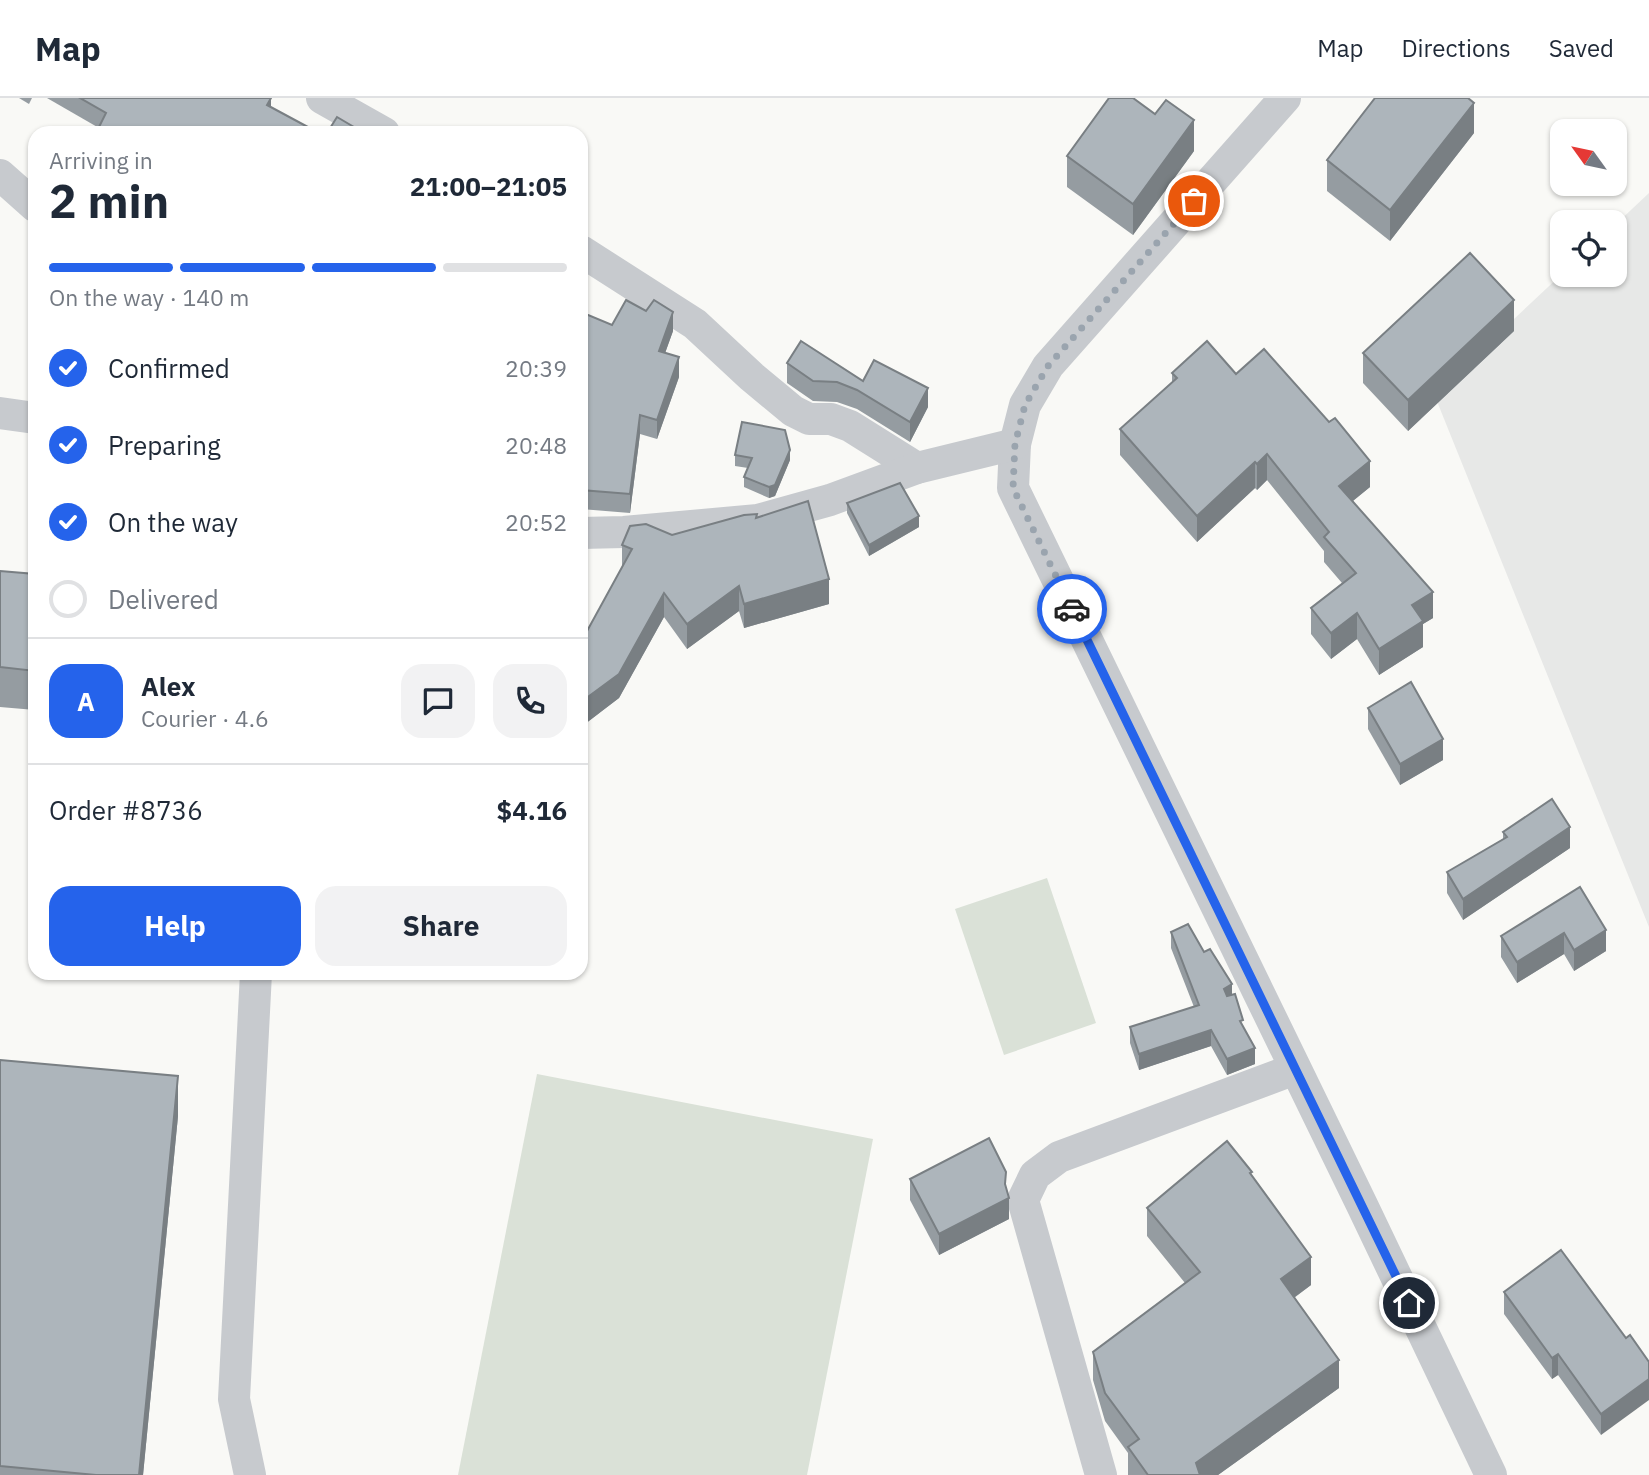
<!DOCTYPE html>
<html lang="en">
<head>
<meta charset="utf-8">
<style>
  :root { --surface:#fff; --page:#f2f2f3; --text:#1f2937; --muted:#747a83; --line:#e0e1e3; --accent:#2563eb }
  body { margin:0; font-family:"IBM Plex Sans",sans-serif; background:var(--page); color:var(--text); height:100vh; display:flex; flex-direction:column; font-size:26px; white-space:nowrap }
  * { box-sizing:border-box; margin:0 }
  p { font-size:23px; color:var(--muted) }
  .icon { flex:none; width:38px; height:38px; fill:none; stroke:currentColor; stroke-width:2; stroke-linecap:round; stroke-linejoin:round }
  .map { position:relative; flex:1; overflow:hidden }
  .drawer { position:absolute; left:28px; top:28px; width:560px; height:854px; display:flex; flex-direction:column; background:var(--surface); border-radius:21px; box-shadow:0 2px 5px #0004 }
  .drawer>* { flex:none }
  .needle { width:46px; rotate:303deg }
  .controls { position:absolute; left:1550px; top:21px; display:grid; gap:14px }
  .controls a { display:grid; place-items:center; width:77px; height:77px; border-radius:14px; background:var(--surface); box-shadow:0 2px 5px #0004; font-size:35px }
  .pin { position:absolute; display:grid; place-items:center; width:60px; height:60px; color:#fff; margin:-30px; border:4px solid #fff; border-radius:50%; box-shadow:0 2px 7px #0007 }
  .courier { position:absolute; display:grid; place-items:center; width:70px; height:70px; margin:-35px; border:5px solid #2563eb; border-radius:50%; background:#fff; color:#222; box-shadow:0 2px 9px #0007 }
  .summary em { font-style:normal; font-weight:700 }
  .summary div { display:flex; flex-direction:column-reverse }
  .summary { display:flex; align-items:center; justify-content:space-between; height:119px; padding:0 21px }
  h1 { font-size:46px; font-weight:700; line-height:52px }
  .bar { display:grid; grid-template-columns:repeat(4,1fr); gap:10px 7px; align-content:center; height:84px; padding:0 21px }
  .bar i { height:9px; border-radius:5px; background:var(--line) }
  .bar .selected { background:var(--accent) }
  .bar p { grid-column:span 4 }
  .line { display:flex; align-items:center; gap:18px; padding:0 21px; border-top:2px solid var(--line) }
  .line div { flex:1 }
  .round { display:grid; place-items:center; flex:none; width:74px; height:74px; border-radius:21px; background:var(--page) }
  ol { padding:0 21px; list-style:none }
  li { display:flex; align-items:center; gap:21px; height:77px }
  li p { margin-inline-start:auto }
  li .icon { padding:7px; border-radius:50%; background:var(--accent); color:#fff; stroke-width:4 }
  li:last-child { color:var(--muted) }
  li i { width:38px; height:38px; border:4px solid var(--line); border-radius:50% }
  .primary-button { display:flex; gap:14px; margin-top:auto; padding:14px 21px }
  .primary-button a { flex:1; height:80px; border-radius:21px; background:var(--accent); color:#fff; font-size:28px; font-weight:700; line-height:80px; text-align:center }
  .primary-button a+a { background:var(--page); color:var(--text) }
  header { display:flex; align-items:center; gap:42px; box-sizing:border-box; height:98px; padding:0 35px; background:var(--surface); border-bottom:2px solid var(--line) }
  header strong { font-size:33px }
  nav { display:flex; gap:38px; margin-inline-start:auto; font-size:24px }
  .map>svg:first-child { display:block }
  .built { fill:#e7e8e7 }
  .green { fill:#dae1d7 }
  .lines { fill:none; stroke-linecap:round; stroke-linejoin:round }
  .minor { stroke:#c7cace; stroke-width:32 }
  .wall { fill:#959ca1 }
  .shaded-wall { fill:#797f83 }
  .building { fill:#adb5bb; stroke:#797f83; stroke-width:2 }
  .done { stroke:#9aa4ae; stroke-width:7; stroke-dasharray:0 12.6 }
  .route { stroke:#2563eb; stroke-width:9 }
</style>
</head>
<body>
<header>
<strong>Map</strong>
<nav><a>Map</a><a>Directions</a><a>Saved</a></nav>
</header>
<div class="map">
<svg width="1649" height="1377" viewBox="0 0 1649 1377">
  <rect width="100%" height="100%" fill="#f9f9f6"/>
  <!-- built -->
  <path class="built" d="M1649 95V829L1434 296 1563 175 1615 177V127Z"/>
  <!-- green -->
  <g class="green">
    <path d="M1047 780 1096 925 1004 957 955 811Z"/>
    <path d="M537 976 873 1041 807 1377H458Z"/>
  </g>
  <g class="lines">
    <!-- minor -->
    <g class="minor">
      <path d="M322 0 384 35"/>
      <path d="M1285 0 1048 268 1025 307 1015 346 1013 390 1362 1107 1491 1377"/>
      <path d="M0 77 35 108"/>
      <path d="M581 153 695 226 752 279 793 313 809 321H831L850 328 917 370"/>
      <path d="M0 315 35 320"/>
      <path d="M581 435 624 434 758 422 830 402 917 370 1015 346"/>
      <path d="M250 1377 234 1301 256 875"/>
      <path d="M1101 1377 1023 1102 1035 1077 1059 1059 1295 971"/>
    </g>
  </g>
  <!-- wall -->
  <g class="wall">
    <path d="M19 0H32L29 6Z"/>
    <path d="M47 0H271L99 30Z"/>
    <path d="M1474 35 1390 143 1327 93V62Z"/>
    <path d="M1194 53 1133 137 1067 89V58Z"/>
    <path d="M581 214 612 227 673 233 665 255 679 279 657 341 640 336 630 415 581 411Z"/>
    <path d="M1514 233 1408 333 1363 285V255Z"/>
    <path d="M787 265 863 283 928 309 910 344 857 311 837 304 813 303 787 285Z"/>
    <path d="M1172 275 1236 276 1370 389 1353 403 1433 520 1423 526V549L1379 577 1357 541 1331 561 1311 536V510L1342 485 1324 464V453L1267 382 1257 392 1255 390 1197 444 1120 357V331L1172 284Z"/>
    <path d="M735 357 790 362 775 398 769 400 744 389V379L748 370 735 368Z"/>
    <path d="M847 405 919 429 869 458 847 415Z"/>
    <path d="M757 420 829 506 744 530 739 513 687 551 664 519 619 600 581 629V544L622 470V447Z"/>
    <path d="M0 473 35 476V612L0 609Z"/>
    <path d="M1368 610 1443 662 1400 687 1368 631Z"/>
    <path d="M1503 734 1570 750 1463 822 1447 795V774L1503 741Z"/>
    <path d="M1580 789 1606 853 1574 873 1564 856 1517 885 1501 859V838Z"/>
    <path d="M1171 834 1204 854 1232 897 1255 966 1227 977 1211 948 1139 972 1130 945V929L1194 909 1171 850Z"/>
    <path d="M0 962 178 1018 143 1377H0Z"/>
    <path d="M1252 1078 1311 1187 1294 1200 1339 1290 1218 1377H1128V1355L1105 1323 1093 1282V1254L1185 1185 1147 1138V1110Z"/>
    <path d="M910 1081 1006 1089 1009 1121 939 1157 910 1102Z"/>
    <path d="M1504 1194 1626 1240 1601 1337 1558 1277 1552 1281 1504 1216Z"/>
  </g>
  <!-- shaded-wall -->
  <g class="shaded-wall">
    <path d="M271 0V18L267 7Z"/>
    <path d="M1474 5V35L1390 143V112Z"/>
    <path d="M1194 22V53L1133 137V106Z"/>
    <path d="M1514 202V233L1408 333V302Z"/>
    <path d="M673 214V233L659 272V253Z"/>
    <path d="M679 259V279L657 341V322Z"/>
    <path d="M928 290V309L910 344V324Z"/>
    <path d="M640 317V336L630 415V396Z"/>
    <path d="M790 352V362L775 398 769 400V389Z"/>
    <path d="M1267 356V382L1257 392V366Z"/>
    <path d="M1370 363V389L1339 414V388Z"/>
    <path d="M1255 364V390L1197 444V418Z"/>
    <path d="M919 418V429L869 458V447Z"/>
    <path d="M829 481V506L744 530V506Z"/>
    <path d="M739 488V513L687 551V526Z"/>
    <path d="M1433 494V520L1423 526V549L1379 577V551L1412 507Z"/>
    <path d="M664 495V519L619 600 581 629V604Z"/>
    <path d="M1357 515V541L1331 561V535Z"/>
    <path d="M1443 641V662L1400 687V666Z"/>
    <path d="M1570 729V750L1463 822V801Z"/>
    <path d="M1606 832V853L1574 873V852Z"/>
    <path d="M1564 835V856L1517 885V864Z"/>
    <path d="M1232 886V902L1224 907V891Z"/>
    <path d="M1211 932V948L1139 972V956Z"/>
    <path d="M1255 950V966L1227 977V961Z"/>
    <path d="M178 978V1018L143 1377H139Z"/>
    <path d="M1006 1074V1101L1009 1100V1121L939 1157V1136Z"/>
    <path d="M1311 1159V1187L1281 1209V1181Z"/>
    <path d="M1558 1256V1277L1552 1281V1260Z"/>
    <path d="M1339 1262V1290L1218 1377H1196V1365Z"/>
    <path d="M1649 1281V1302L1601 1337V1316Z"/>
  </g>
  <!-- building -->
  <g class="building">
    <path d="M80 0H271L267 7 319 35H96L106 15Z"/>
    <path d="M1109 0H1133L1155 16 1166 2 1194 22 1133 106 1067 58Z"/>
    <path d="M1375 0H1468L1474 5 1390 112 1327 62Z"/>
    <path d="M337 19 364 35H327Z"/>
    <path d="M1470 155 1514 202 1408 302 1363 255Z"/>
    <path d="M626 202 646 213 654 202 673 214 659 253 679 259 657 322 640 317 630 396 581 392V214L612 227Z"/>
    <path d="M801 243 863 283 874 262 928 290 910 324 857 292 837 284 813 283 787 265Z"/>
    <path d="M1207 243 1236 276 1264 251 1329 324 1335 320 1370 363 1339 388 1433 494 1412 507 1423 523 1379 551 1357 515 1331 535 1311 510 1356 475 1324 439 1329 434 1267 356 1257 366 1255 364 1197 418 1120 331 1177 280 1172 275Z"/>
    <path d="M742 324 785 332 790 352 775 387 769 389 744 379 752 360 735 357Z"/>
    <path d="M900 385 919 418 869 447 847 405Z"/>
    <path d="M808 403 829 481 744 506 739 488 687 526 664 495 619 576 581 604V544L632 451 622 447 630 428 646 426 672 437 744 417 757 416 756 420Z"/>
    <path d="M0 473 35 476V573L0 569Z"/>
    <path d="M1411 584 1443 641 1400 666 1368 610Z"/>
    <path d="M1552 701 1570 729 1463 801 1447 774 1507 739 1503 734Z"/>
    <path d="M1580 789 1606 832 1574 852 1564 835 1517 864 1501 838Z"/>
    <path d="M1188 826 1204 854 1210 851 1232 886 1224 891 1227 898 1235 896 1243 922 1240 923 1255 950 1227 961 1211 932 1139 956 1130 929 1199 907 1171 834Z"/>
    <path d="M0 962 178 978 139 1377H96L0 1368Z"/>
    <path d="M989 1040 1006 1074 1005 1086 1009 1100 939 1136 910 1081Z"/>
    <path d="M1227 1043 1252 1074 1250 1075 1311 1159 1281 1181 1339 1262 1196 1365 1200 1377H1148L1128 1349 1139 1341 1105 1295 1093 1254 1200 1174 1147 1110Z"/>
    <path d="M1561 1152 1626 1240 1630 1237 1649 1264V1281L1601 1316 1558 1256 1552 1260 1504 1194Z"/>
  </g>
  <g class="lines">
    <!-- done -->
    <path class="done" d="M1072 511 1013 390 1015 346 1025 307 1048 268 1194 103"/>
    <!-- route -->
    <path class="route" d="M1072 511 1409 1205"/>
  </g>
</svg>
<div class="controls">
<a><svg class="needle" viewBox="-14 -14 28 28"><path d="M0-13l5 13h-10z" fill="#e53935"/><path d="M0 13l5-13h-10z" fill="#747a83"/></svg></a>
<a><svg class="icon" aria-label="locate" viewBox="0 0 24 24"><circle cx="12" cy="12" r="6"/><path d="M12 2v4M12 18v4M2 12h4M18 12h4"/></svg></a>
</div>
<div class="pin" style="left:1194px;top:103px;background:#ea580c"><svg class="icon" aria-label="bag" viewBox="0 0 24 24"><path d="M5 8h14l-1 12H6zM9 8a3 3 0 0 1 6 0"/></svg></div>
<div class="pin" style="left:1409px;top:1205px;background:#1f2937"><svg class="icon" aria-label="home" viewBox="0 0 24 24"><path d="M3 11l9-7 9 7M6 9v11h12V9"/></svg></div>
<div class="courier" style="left:1072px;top:511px"><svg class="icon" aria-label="car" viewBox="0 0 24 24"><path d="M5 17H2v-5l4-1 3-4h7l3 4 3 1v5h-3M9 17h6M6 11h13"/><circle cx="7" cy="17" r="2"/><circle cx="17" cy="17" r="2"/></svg></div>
<section class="drawer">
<div class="summary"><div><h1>2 min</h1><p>Arriving in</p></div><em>21:00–21:05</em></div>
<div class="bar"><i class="selected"></i><i class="selected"></i><i class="selected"></i><i></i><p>On the way · 140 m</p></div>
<ol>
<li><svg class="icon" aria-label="check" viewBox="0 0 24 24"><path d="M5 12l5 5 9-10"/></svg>Confirmed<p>20:39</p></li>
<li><svg class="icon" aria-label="check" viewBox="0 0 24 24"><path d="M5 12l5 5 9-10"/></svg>Preparing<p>20:48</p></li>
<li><svg class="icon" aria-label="check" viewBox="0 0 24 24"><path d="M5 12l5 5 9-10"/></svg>On the way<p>20:52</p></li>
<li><i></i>Delivered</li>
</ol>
<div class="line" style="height:126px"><b class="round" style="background:var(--accent);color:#fff">A</b><div><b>Alex</b><p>Courier · 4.6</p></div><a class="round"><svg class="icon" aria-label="chat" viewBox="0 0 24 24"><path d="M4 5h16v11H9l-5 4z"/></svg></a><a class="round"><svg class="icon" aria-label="phone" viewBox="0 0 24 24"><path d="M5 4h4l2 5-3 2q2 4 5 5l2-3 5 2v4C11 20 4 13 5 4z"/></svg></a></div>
<div class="line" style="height:91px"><div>Order #8736</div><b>$4.16</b></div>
<div class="primary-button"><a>Help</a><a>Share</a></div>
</section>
</div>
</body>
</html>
